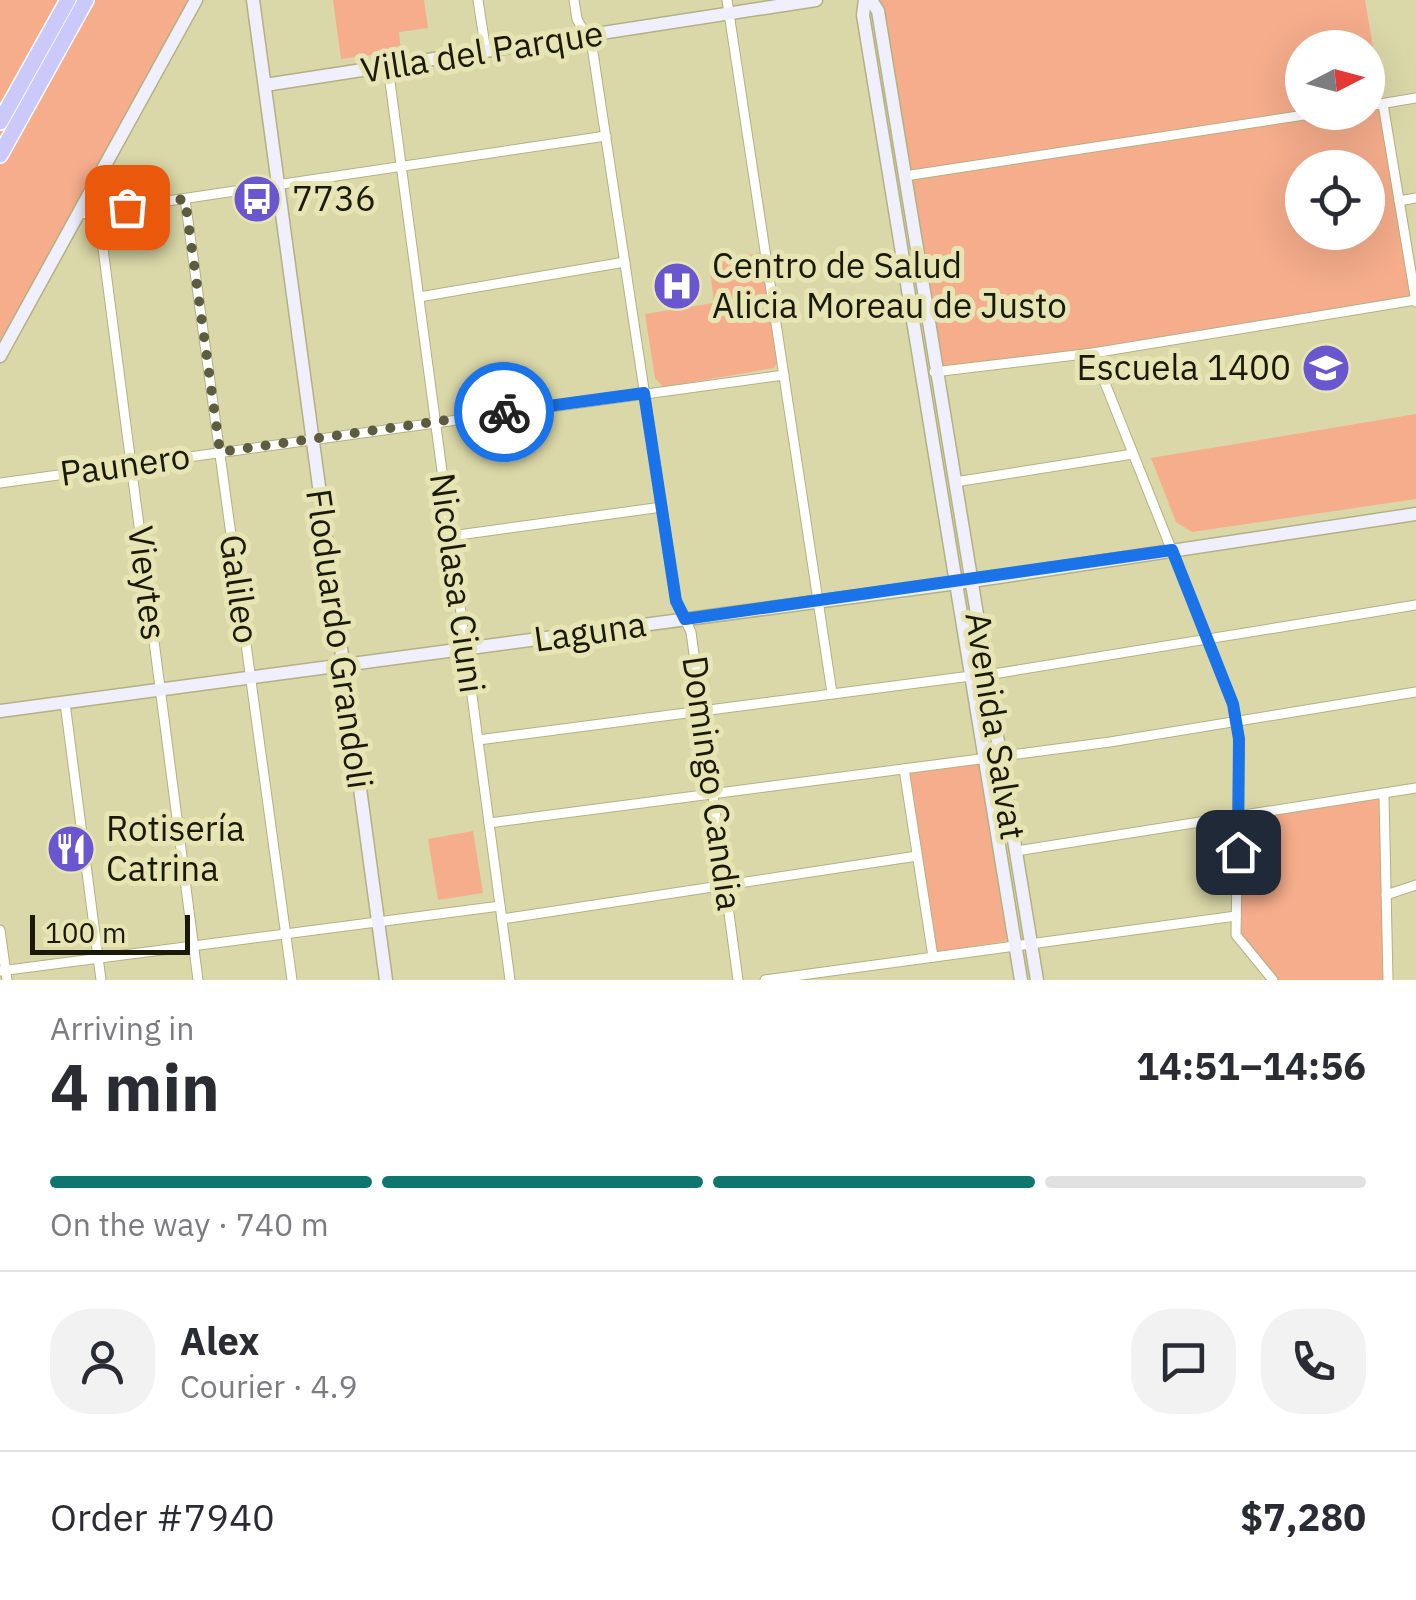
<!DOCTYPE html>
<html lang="en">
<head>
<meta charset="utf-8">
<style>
  :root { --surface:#fff; --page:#f2f2f3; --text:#2b2b33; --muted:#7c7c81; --line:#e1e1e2; --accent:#0f766e }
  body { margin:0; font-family:"IBM Plex Sans",sans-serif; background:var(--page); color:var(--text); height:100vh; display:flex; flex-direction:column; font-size:38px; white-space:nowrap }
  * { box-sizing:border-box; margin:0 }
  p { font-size:32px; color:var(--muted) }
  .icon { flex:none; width:55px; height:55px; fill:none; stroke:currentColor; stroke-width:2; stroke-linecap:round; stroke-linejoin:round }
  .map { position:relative; height:980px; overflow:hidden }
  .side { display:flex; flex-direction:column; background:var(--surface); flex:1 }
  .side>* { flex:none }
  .needle { width:65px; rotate:84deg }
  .buttons { position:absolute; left:1285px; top:30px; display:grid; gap:20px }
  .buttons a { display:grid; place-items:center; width:100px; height:100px; border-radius:50%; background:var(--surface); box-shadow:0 10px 40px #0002; font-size:50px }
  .scale { position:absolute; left:30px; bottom:25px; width:160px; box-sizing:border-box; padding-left:10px; border:5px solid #1b1a08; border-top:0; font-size:28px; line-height:35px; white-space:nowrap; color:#1b1a08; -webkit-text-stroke:8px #e7e5b4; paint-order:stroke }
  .pin { position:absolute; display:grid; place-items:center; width:85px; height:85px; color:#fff; margin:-42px; border-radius:20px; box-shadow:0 5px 15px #0006 }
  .courier { position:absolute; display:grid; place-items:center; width:100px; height:100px; margin:-50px; border:8px solid #1a73e8; border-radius:50%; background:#fff; color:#222; box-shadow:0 2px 12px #0007 }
  .overview em { font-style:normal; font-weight:700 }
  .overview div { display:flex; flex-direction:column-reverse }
  .overview { display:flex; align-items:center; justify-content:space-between; height:170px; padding:0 50px }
  h1 { font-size:65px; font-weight:700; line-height:75px }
  .bar { display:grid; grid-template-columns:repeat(4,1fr); gap:15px 10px; align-content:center; height:120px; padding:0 50px }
  .bar i { height:12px; border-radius:8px; background:var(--line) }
  .bar .on { background:var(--accent) }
  .bar p { grid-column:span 4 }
  .line { display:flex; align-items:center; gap:25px; padding:0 50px; border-top:2px solid var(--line) }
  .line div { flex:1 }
  .round { display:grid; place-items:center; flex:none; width:105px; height:105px; border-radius:40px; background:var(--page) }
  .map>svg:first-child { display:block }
  .green { fill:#f5ad8b; fill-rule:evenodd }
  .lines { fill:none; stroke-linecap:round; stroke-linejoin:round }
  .street-casing { stroke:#b3b182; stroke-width:11 }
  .secondary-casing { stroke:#b3b182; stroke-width:15 }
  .highway-casing { stroke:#fff; stroke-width:18 }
  .street { stroke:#fff; stroke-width:9 }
  .secondary { stroke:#efeffd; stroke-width:12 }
  .highway { stroke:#cac9f9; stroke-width:15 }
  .done { stroke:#5e5c40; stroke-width:10; stroke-dasharray:0 18 }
  .route { stroke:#1a73e8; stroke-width:12 }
  .labels { text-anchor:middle; stroke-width:10; stroke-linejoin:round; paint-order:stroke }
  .street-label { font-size:35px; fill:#1b1a08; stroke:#e7e5b4 }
  .poi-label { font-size:35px; fill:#1b1a08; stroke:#e7e5b4; text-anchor:start }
</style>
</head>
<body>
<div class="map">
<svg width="1416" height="980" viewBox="0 0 1416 980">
  <rect width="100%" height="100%" fill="#dad8a8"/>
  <!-- green -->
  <g class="green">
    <path d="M0 0H196L0 356Z"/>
    <path d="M333 0H424L428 28 399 32 401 51 341 59Z"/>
    <path d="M871 0H1365L1416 300 1093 353 937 372ZM1302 48H1368V112H1302ZM1302 168H1368V232H1302Z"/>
    <path d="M762 253 778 361 774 368 663 387 655 378 645 314 714 303 709 260Z"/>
    <path d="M1416 414V499L1192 532 1176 522 1151 458Z"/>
    <path d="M979 762 1007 941 937 952 909 773Z"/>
    <path d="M1384 795 1388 980H1273L1236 935 1238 819Z"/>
    <path d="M473 831 483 893 438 900 428 839Z"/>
  </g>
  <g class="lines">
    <!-- street casing -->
    <g class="street-casing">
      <g id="street">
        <path d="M478 0 486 52"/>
        <path d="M574 0 577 19 592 46 676 601 691 632 738 980"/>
        <path d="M727 0 832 693"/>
        <path d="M388 67 510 980"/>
        <path d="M1383 104 1416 302"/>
        <path d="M1368 106 1416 98"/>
        <path d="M905 176 1324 112"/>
        <path d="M95 187 198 980"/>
        <path d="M185 199 292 980"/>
        <path d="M1399 201 1416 198"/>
        <path d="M80 214 606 136"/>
        <path d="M419 297 625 262"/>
        <path d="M1093 353 1233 704 1239 739 1236 935 1273 980"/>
        <path d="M934 372 1093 353 1416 300"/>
        <path d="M955 482 1133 454"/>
        <path d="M0 483 784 375"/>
        <path d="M451 536 662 507"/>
        <path d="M987 675 1416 605"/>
        <path d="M65 703 101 980"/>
        <path d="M478 740 971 676"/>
        <path d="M904 769 933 957"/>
        <path d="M1384 795 1388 980"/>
        <path d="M489 823 1110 742 1416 692"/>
        <path d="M1016 851 1416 788"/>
        <path d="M1386 895 1416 885"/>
        <path d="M502 919 917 856"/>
        <path d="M0 930 7 980"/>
        <path d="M0 971 500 906"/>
        <path d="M765 980 1236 916"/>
      </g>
    </g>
    <!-- secondary casing -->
    <g class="secondary-casing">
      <g id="secondary">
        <path d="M253 0 386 980"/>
        <path d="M865 0 863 15 1021 980"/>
        <path d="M871 0 878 11 1037 980"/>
        <path d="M265 85 816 0"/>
        <path d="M0 356 196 0"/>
        <path d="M0 711 972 581 1416 514"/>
      </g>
    </g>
    <!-- highway casing -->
    <g class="highway-casing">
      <g id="highway">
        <path d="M0 122 68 0"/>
        <path d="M0 155 86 0"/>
      </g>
    </g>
    <!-- street -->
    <use href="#street" class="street"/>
    <!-- secondary -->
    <use href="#secondary" class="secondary"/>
    <!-- highway -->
    <use href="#highway" class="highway"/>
  </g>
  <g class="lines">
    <!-- done -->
    <path class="done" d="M127 207 185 199 220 452 504 412"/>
    <!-- route -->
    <path class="route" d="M504 412 644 393 676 601 685 619 1172 550 1233 704 1239 739 1238 852"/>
  </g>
  <!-- icons -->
  <defs>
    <g id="bus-disc" transform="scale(2.5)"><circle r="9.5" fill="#6a57d0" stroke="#e7e5b4"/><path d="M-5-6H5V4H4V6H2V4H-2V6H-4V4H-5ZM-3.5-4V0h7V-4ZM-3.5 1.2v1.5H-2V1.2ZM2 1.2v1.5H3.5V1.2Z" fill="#fff"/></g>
    <g id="hospital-disc" transform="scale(2.5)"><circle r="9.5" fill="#6a57d0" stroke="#e7e5b4"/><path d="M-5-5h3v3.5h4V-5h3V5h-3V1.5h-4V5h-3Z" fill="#fff"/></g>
    <g id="school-disc" transform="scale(2.5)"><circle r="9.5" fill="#6a57d0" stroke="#e7e5b4"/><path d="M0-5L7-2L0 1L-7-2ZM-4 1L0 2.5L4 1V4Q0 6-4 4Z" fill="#fff"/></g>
    <g id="restaurant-disc" transform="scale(2.5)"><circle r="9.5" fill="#6a57d0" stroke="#e7e5b4"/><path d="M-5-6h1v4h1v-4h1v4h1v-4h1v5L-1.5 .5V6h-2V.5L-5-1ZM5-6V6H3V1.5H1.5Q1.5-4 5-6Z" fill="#fff"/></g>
  </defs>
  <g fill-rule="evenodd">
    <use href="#bus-disc" x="257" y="199"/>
    <use href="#hospital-disc" x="677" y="286"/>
    <use href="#school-disc" x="1326" y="368"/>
    <use href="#restaurant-disc" x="71" y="849"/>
  </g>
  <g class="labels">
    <!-- street labels -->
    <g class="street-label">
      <text transform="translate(482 52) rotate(-9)" y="12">Villa del Parque</text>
      <text transform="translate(125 465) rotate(-8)" y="12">Paunero</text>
      <text transform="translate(147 583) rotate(83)" y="12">Vieytes</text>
      <text transform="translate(457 583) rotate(82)" y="12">Nicolasa Ciuni</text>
      <text transform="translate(239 589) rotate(82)" y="12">Galileo</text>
      <text transform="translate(590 632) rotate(-8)" y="12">Laguna</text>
      <text transform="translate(339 639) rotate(82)" y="12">Floduardo Grandoli</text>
      <text transform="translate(995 726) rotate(81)" y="12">Avenida Salvat</text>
      <text transform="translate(712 783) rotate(82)" y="12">Domingo Candia</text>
    </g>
    <!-- poi labels -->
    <g class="poi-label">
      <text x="292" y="211">7736</text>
      <text x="712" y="278">Centro de Salud<tspan x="712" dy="40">Alicia Moreau de Justo</tspan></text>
      <text x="1291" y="380" text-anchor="end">Escuela 1400</text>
      <text x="106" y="841">Rotisería<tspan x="106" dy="40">Catrina</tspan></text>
    </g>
  </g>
</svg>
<div class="buttons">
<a><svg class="needle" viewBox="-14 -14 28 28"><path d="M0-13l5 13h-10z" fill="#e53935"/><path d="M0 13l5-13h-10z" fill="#7c7c81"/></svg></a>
<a><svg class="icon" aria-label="locate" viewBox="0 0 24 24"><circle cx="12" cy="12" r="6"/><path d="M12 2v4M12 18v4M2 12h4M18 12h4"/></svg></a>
</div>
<div class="scale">100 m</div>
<div class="pin" style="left:127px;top:207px;background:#ea580c"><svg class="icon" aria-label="bag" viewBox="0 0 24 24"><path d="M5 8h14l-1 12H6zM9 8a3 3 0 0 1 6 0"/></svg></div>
<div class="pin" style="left:1238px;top:852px;background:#1f2937"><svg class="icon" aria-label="home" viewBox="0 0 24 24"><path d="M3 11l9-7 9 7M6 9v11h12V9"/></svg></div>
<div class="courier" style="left:504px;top:412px"><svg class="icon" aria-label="bike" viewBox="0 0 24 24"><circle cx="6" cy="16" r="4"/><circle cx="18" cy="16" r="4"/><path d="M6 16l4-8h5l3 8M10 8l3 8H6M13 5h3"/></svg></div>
</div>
<section class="side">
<div class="overview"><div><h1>4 min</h1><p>Arriving in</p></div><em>14:51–14:56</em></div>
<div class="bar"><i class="on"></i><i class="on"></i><i class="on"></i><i></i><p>On the way · 740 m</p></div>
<div class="line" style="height:180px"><a class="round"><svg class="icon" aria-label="person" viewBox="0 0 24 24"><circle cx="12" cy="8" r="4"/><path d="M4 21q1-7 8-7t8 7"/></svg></a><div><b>Alex</b><p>Courier · 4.9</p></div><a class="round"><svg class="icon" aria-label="chat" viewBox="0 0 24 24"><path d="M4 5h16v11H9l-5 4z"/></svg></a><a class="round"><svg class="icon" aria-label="phone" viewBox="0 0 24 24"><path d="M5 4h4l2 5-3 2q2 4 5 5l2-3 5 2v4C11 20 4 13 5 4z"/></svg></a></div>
<div class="line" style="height:130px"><div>Order #7940</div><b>$7,280</b></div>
</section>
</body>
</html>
